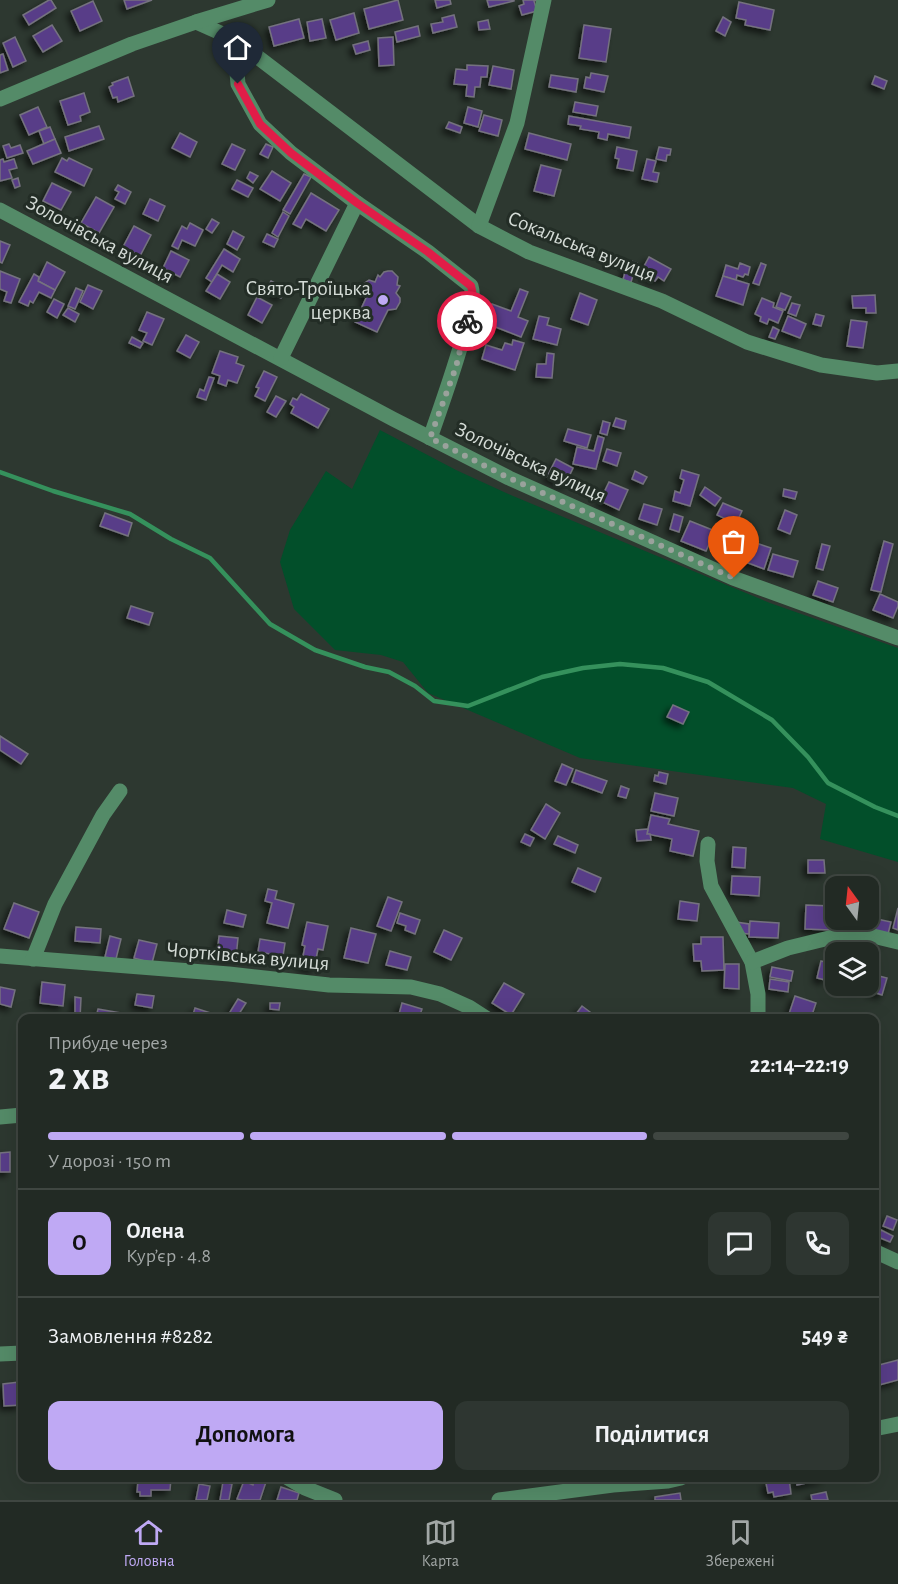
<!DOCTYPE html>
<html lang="uk">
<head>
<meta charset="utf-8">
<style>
  :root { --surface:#222a24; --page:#2e3631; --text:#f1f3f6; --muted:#a2a7a6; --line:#3f4641; --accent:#bfa9f4 }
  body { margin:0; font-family:"Alegreya Sans",sans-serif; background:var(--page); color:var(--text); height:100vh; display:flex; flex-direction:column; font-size:22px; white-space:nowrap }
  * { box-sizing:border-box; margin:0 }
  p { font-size:20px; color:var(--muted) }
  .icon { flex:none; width:33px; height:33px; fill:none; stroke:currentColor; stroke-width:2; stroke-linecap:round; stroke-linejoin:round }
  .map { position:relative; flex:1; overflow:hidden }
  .panel { position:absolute; left:18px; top:1014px; width:861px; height:468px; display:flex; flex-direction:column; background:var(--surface); border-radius:12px; box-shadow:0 6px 24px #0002,0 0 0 2px var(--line) }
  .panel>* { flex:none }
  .needle { width:39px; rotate:345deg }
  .tools { position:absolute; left:825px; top:876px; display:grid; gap:12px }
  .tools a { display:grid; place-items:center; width:54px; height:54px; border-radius:12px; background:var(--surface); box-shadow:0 6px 24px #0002,0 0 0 2px var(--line); font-size:30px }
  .pin { position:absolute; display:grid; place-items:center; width:51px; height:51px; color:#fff; margin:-62px -26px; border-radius:50% 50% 50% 0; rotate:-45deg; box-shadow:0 0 6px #0007 }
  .pin .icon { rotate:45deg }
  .courier { position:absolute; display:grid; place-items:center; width:60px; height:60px; margin:-30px; border:4px solid #e11d48; border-radius:50%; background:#fff; color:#222; box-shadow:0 2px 8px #0007 }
  .overview em { font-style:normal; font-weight:600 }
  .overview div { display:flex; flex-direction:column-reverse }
  .overview { display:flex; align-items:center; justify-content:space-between; height:102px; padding:0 30px }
  h1 { font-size:39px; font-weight:600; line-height:45px }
  .bar { display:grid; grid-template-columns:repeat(4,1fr); gap:9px 6px; align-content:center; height:72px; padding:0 30px }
  .bar i { height:8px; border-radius:4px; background:var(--line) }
  .bar .selected { background:var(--accent) }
  .bar p { grid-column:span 4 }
  .line { display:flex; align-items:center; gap:15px; padding:0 30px; border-top:2px solid var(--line) }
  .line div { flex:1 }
  .round { display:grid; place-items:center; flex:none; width:63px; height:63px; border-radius:12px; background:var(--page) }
  .button { display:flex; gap:12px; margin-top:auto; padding:12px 30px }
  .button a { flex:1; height:69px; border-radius:12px; background:var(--accent); color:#111; font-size:24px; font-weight:600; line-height:69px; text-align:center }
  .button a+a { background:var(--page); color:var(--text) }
  .tabs { display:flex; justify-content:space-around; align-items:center; height:84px; border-top:2px solid var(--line); background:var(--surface); font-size:16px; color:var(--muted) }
  .tabs a { display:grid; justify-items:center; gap:3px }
  .tabs .selected { color:var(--accent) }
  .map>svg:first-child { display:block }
  .green { fill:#024f2a }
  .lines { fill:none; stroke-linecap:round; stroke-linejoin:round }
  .stream { stroke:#35915c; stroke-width:4.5 }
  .building { fill:#583e88; stroke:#75727f; stroke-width:1.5; filter:url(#shadow) }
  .minor { stroke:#548b68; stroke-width:15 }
  .done { stroke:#9aa29c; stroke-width:6; stroke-dasharray:0 10.8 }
  .route { stroke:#e11d48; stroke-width:8 }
  .poi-dot { fill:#bfa9f4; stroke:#232d26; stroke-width:2 }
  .labels { text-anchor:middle; stroke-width:6; stroke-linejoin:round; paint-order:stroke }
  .street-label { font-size:21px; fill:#d4dbd6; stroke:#232d26 }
  .poi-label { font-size:21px; fill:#d4dbd6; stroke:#232d26; text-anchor:end }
</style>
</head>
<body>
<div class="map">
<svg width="898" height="1500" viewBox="0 0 898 1500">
  <defs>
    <filter id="shadow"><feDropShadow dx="-4" dy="4" stdDeviation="3" flood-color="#0009"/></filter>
  </defs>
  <rect width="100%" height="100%" fill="#2d3830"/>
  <!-- green -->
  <path class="green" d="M380 430 456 470 513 496 770 603 898 648V862L820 839 826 804 793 788 580 758 428 693 403 662 381 655 335 650 294 609 280 562 290 530 326 471 352 489Z"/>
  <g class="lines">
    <!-- stream -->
    <path class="stream" d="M0 472 53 491 130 514 171 539 210 558 270 624 315 650 365 667 389 672 415 686 434 701 468 706 542 677 583 668 620 664 663 668 708 682 772 720 808 757 828 783 875 807 898 816"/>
  </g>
  <!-- building -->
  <g class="building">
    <path d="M49 0H51L56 8 29 25 23 15Z"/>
    <path d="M124 0H152L127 9Z"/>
    <path d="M398 0 403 20 369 29 364 9Z"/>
    <path d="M435 0H450L451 4 437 8Z"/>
    <path d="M487 0H514V1L489 7Z"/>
    <path d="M523 0H538L534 1 537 11 522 15 519 6 524 4Z"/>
    <path d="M93 1 102 21 80 31 71 11Z"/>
    <path d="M739 2 774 10 770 30 745 25 746 20 736 18Z"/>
    <path d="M354 13 359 33 336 40 330 20Z"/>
    <path d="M454 15 457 27 433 33 431 24 443 22 442 18Z"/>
    <path d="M723 17 731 22 725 36 716 31Z"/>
    <path d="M299 19 304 38 274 46 269 27Z"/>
    <path d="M322 19 326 38 310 41 307 22Z"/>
    <path d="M488 20 490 29 479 30 478 22Z"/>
    <path d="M52 25 62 41 43 52 33 36Z"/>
    <path d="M584 25 611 29 606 62 579 58Z"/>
    <path d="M418 26 420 36 397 42 395 32Z"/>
    <path d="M15 37 26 61 13 67 3 43Z"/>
    <path d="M393 37 394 65 379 66 378 38Z"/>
    <path d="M368 41 370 50 356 54 353 45Z"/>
    <path d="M3 54 8 70 0 73V55Z"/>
    <path d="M467 65 488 66 487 77H481L480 87H475L474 97 466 96 467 85 454 84 456 69 467 70Z"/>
    <path d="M493 66 514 70 511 89 489 85Z"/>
    <path d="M591 73 608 76 604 92 584 88 586 77 590 78Z"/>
    <path d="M551 75 578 79 576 92 549 87Z"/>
    <path d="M875 76 887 81 884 89 872 84Z"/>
    <path d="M128 77 134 96 118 102 117 97 113 98 109 87 113 85 112 83Z"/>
    <path d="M84 93 90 112 80 116 81 121 68 125 60 101Z"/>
    <path d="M575 102 598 106 596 116 573 112Z"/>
    <path d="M38 107 47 127 29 135 20 115Z"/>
    <path d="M468 107 482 111 478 127 464 123Z"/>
    <path d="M484 115 502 120 498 136 479 131Z"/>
    <path d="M569 116 631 127 629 138 608 134 607 140 598 138 599 132 580 129 581 126 568 124Z"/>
    <path d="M449 122 462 127 460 133 446 128Z"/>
    <path d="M99 126 104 139 69 151 65 137Z"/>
    <path d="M50 127 55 139 44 144 39 131Z"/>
    <path d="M180 133 197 142 190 157 172 148Z"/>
    <path d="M529 133 571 144 567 160 525 149Z"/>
    <path d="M55 139 61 153 33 164 27 151Z"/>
    <path d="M9 144 11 148 20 145 23 153 7 158 3 146Z"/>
    <path d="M232 144 245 150 235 170 222 164Z"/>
    <path d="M266 144 273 147 268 158 260 154Z"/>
    <path d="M617 147 637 151 633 171 617 168 619 159 615 158Z"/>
    <path d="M659 147 671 149 670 155H667L666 161 656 159Z"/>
    <path d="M62 158 67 161 69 158 92 169 84 186 55 172Z"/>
    <path d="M3 159 4 162 14 159 17 168 9 170 12 178 0 181V160Z"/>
    <path d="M647 159 656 161 653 172 659 173 657 182 642 179Z"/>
    <path d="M541 165 561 170 554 196 534 191Z"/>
    <path d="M272 171 291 183 280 201 260 189Z"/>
    <path d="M250 172 258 176 253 183 247 178Z"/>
    <path d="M304 174 311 177 290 214 283 210Z"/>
    <path d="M18 178 20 186 15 188 12 180Z"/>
    <path d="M237 180 253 188 248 197 232 189Z"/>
    <path d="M52 183 71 192 61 210 43 201Z"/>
    <path d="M118 185 131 192 125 204 115 199 119 192 115 190Z"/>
    <path d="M311 193 339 210 326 231 306 219 301 228 293 224Z"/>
    <path d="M96 197 114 207 99 233 81 223Z"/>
    <path d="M150 199 165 206 158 221 143 214Z"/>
    <path d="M283 212 289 216 278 237 272 233Z"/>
    <path d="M212 219 219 223 212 233 206 229Z"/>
    <path d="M190 223 203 230 195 246 182 240 178 249 172 246 182 226 187 229Z"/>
    <path d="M134 226 151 235 140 256 123 247Z"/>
    <path d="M233 231 244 237 237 250 227 244Z"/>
    <path d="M267 234 278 239 274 247 263 242Z"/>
    <path d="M0 241 10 245 2 263 0 262Z"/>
    <path d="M224 249 240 259 233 272 222 265 212 282 206 278Z"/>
    <path d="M171 251 189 260 180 277 163 268Z"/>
    <path d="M649 257 671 269 664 281 658 277 655 281 648 278 650 275 642 270Z"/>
    <path d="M628 260 637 263 631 282 623 280Z"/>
    <path d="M47 262 65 272 55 290 38 281Z"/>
    <path d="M740 263 750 267 748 275 745 274 743 277 737 275 736 280 723 276 726 265 738 269Z"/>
    <path d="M761 263 766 265 759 285 753 283Z"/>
    <path d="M0 271 20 279 11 303 4 301 7 292 0 289Z"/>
    <path d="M388 271H392L398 277 397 285 400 286 396 293 400 298V302L396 309 388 310 377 332 355 322 366 298 362 293V285L369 280 375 282 378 275 380 277 384 272Z"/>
    <path d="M34 274 39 277 38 281 55 290 51 298 39 292 33 303 30 301 28 306 19 302Z"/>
    <path d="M217 274 230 282 220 299 206 291Z"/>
    <path d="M723 276 749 284 743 305 716 296Z"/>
    <path d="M271 281 286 289 281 298 266 290Z"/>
    <path d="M88 285 102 291 93 309 80 302Z"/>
    <path d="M76 288 83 291 75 309 68 306Z"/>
    <path d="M520 289 528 292 518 317 528 321 521 337 488 324 490 320 486 319 492 304 511 311Z"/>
    <path d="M580 293 597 300 588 325 571 319Z"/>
    <path d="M781 293 791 297 785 310 776 307Z"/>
    <path d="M875 295 876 313H866V308H853L852 296Z"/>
    <path d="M257 297 272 305 262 323 248 315Z"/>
    <path d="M762 298 774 303 773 307 783 311 778 323 769 319 767 324 760 321 761 317 755 314Z"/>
    <path d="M54 299 64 304 57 318 47 312Z"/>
    <path d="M792 303 800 305 796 316 788 313Z"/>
    <path d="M68 308 79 314 75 322 63 315Z"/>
    <path d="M147 312 164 319 152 345 143 341 147 333 139 330Z"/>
    <path d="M816 314 824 316 821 326 813 324Z"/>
    <path d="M539 316 549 318 547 325 561 329 557 345 533 339Z"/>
    <path d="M788 316 806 324 800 338 782 331Z"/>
    <path d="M851 320 867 322 863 348 847 346Z"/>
    <path d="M773 327 779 330 775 339 769 337Z"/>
    <path d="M186 335 199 342 190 358 177 351Z"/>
    <path d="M132 337 143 343 140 348 129 343Z"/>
    <path d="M513 340 524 343 515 370 482 359 486 345 502 350 505 343 512 345Z"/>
    <path d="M220 351 238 357 236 363 244 366 237 383 228 380 226 386 218 383 220 376 212 373Z"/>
    <path d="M547 353 554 354 552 378 536 377 537 364H546Z"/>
    <path d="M264 371 277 377 265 401 255 396 259 388 256 387Z"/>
    <path d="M209 377 214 378 206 400 197 397 200 389 204 391Z"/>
    <path d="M301 394 329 409 318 428 291 413 294 407 290 404 293 398 297 400Z"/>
    <path d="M276 396 286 401 276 417 267 412Z"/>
    <path d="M616 418 626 421 624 429 613 426Z"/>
    <path d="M603 421 610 423 607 435 600 433Z"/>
    <path d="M568 429 591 435 587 448 564 441Z"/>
    <path d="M598 436 604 438 596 469 573 464 577 447 594 451Z"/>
    <path d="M607 449 621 453 617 466 603 461Z"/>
    <path d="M556 459 573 468 565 485 547 477Z"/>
    <path d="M682 470 699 475 690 506 673 501 675 491 680 493 684 480 680 478Z"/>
    <path d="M635 471 647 477 643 484 632 479Z"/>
    <path d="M609 482 628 490 619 510 600 501Z"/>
    <path d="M705 487 721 498 715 506 700 495Z"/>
    <path d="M784 489 797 492 795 499 783 496Z"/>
    <path d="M723 503 742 511 736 524 717 515Z"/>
    <path d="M644 504 662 509 657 525 639 519Z"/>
    <path d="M785 510 797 515 790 534 778 529Z"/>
    <path d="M105 513 132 523 128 536 100 526Z"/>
    <path d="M674 514 683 517 679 532 670 529Z"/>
    <path d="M690 521 715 531 706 551 681 541Z"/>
    <path d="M750 541 771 548 764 569 743 561Z"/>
    <path d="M884 541 893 544 881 592 871 590Z"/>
    <path d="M822 544 830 546 823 570 816 568Z"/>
    <path d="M773 554 798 561 793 577 768 570Z"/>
    <path d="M818 581 838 588 833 602 813 595Z"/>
    <path d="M880 594 898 602V606L893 618 873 610Z"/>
    <path d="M131 606 153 613 149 625 127 618Z"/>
    <path d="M673 705 689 712 683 724 667 717Z"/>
    <path d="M0 736 28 754 21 764 0 750Z"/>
    <path d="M562 764 573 769 566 785 555 781Z"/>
    <path d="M576 770 607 781 602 793 572 782Z"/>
    <path d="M659 772 668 774 666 784 654 781 655 775 658 776Z"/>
    <path d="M621 786 629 789 626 798 618 796Z"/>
    <path d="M655 793 678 798 674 816 651 811Z"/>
    <path d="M546 804 560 813 545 839 531 830Z"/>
    <path d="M651 815 670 819 668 824 699 831 693 856 670 851 672 839 647 834Z"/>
    <path d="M648 829 647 834H650L651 840 637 841 636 830Z"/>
    <path d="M525 834 534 838 530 846 521 842Z"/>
    <path d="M558 836 578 845 575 853 554 844Z"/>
    <path d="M733 847 746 848 745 868 732 867Z"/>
    <path d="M808 860H824L825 873H808Z"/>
    <path d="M578 868 601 878 595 892 572 882Z"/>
    <path d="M732 876 760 877 759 896 731 894Z"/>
    <path d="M268 889 277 891 275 899 294 904 288 928 267 923 272 903 265 901Z"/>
    <path d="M388 897 402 902 391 931 377 926Z"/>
    <path d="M680 901 699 904 697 921 678 919Z"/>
    <path d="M14 903 39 912 29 938 4 929Z"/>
    <path d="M806 905 832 906 831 930 805 929Z"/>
    <path d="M898 908V930L893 928Z"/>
    <path d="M227 910 246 915 243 927 224 923Z"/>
    <path d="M400 913 420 920 415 934 405 930 406 926 397 923Z"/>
    <path d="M868 917 891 922 888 934 861 929 862 920H868Z"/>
    <path d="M750 921 779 923 778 938 749 937Z"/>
    <path d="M307 922 328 926 323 950 318 949 314 969 301 966 305 946 302 945Z"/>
    <path d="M736 922 749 924V934L740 933Z"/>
    <path d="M76 927 101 929 100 943 75 941Z"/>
    <path d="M351 928 376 934 368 963 344 958Z"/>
    <path d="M444 930 462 938 451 960 434 952Z"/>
    <path d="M110 936 121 939 116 959 105 957Z"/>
    <path d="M219 936 238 938 236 958 217 956Z"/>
    <path d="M701 937H723L724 970 702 971 701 961H694L693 944H701Z"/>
    <path d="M260 939 285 943 283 956 258 952Z"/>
    <path d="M139 940 157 944 152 963 134 958Z"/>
    <path d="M390 951 411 957 407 970 386 965Z"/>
    <path d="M821 961 830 963 825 980 817 978Z"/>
    <path d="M725 964H739V989L724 988Z"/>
    <path d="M772 967 793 971 791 981 770 977Z"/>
    <path d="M875 975 887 978 882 995 870 991Z"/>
    <path d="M770 979 789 982 788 992 769 989Z"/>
    <path d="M42 982 65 985 63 1006 40 1003Z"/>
    <path d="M504 983 524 994 511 1015 492 1003Z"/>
    <path d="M0 987 15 990 11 1007 0 1004Z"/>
    <path d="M137 994 154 996 152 1008 135 1005Z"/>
    <path d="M795 996 816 1003 811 1018H794L788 1017Z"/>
    <path d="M75 997 81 998 80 1018H67V1013H75Z"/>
    <path d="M238 999 246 1003 237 1017 230 1012Z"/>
    <path d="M270 1003H280L279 1010 270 1009Z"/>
    <path d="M402 1003 422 1009 419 1018 411 1017V1018H398Z"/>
    <path d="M582 1006 598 1018H573Z"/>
    <path d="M195 1008 220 1016V1018H192Z"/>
    <path d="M98 1009 126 1014V1018H96Z"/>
    <path d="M10 1152V1172H0V1153Z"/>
    <path d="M887 1216 897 1220 893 1230 883 1226Z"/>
    <path d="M881 1230 893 1236 890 1242 878 1237Z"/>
    <path d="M898 1360V1380L879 1385 875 1366Z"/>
    <path d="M19 1382 21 1405 4 1406 3 1384Z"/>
    <path d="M142 1478H171L170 1490H151V1496H140V1492H137L138 1481H142Z"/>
    <path d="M255 1478 266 1482 260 1500H242L237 1499 244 1481 253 1485Z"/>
    <path d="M771 1478H789L791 1494 774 1497 773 1492 768 1493 766 1483 772 1482Z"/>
    <path d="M796 1478H825V1479L797 1485Z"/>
    <path d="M223 1482 232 1484 229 1500H220Z"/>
    <path d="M199 1484 210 1486 207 1500H196Z"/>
    <path d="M281 1487 299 1493 297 1500H277Z"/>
    <path d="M826 1492 828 1500H812L811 1495Z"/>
    <path d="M680 1493 681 1500H655V1497Z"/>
  </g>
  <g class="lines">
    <!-- minor -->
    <g class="minor">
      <path d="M196 22 234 39 479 226 529 252 662 301 747 342 821 365 877 373 898 371"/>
      <path d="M234 39 238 84 260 124 291 153 357 203 428 252 471 286C475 299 469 314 466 327 456 365 443 401 430 438"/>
      <path d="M0 99 132 44 196 22 268 0"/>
      <path d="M0 210 393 419 509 478 733 578 898 638"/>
      <path d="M479 226 517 123 544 0"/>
      <path d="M281 358 357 203"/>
      <path d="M708 844 707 861 711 886 752 962 758 994V1018"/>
      <path d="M0 956 229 974 329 985 411 987 440 994 469 1007 486 1018"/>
      <path d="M33 959 55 904 103 815 120 791"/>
      <path d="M752 962 788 948 829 938 873 936 898 942"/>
      <path d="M0 1117 22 1115"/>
      <path d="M874 1251 898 1262"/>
      <path d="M0 1354 22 1353"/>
      <path d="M874 1429 898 1424"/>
      <path d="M288 1478 305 1488 335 1500"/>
      <path d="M499 1500 613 1485 668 1481 681 1478"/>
    </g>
  </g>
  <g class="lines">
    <!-- done -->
    <path class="done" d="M467 321 456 367 430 438 509 478 734 578"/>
    <!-- route -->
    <path class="route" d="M238 84 260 124 291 153 357 203 428 252 471 286C475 298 470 310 467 321"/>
  </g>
  <!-- markers -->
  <circle class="poi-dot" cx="383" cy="300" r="6"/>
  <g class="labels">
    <!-- street labels -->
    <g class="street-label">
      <text transform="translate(100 239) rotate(28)" y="7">Золочівська вулиця</text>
      <text transform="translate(582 246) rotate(22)" y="7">Сокальська вулиця</text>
      <text transform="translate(531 462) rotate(25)" y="7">Золочівська вулиця</text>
      <text transform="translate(248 956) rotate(5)" y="7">Чортківська вулиця</text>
    </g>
    <!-- poi labels -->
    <g class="poi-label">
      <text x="371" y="295">Свято-Троїцька<tspan x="371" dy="24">церква</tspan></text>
    </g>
  </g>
</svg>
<div class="tools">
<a><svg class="needle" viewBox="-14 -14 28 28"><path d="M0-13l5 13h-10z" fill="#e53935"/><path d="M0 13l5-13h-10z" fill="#a2a7a6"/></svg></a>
<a><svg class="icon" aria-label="layers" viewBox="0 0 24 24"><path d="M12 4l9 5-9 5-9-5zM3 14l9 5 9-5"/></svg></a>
</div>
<div class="pin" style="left:734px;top:578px;background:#ea580c"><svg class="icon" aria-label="bag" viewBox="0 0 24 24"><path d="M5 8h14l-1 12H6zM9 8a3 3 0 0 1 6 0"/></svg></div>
<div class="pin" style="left:238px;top:84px;background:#1f2937"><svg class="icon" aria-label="home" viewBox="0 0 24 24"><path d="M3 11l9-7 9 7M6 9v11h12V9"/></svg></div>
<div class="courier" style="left:467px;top:321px"><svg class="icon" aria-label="bike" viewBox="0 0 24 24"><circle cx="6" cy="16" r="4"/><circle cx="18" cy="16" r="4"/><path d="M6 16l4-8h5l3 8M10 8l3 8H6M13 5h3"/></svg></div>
<section class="panel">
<div class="overview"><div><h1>2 хв</h1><p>Прибуде через</p></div><em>22:14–22:19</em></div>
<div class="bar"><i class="selected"></i><i class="selected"></i><i class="selected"></i><i></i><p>У дорозі · 150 m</p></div>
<div class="line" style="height:108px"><b class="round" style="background:var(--accent);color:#111">О</b><div><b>Олена</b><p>Кур’єр · 4.8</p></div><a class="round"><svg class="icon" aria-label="chat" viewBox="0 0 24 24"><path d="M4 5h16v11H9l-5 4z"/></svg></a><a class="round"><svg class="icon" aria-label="phone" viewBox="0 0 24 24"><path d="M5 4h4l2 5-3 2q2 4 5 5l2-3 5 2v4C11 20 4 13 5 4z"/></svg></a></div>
<div class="line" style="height:78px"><div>Замовлення #8282</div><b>549 ₴</b></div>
<div class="button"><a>Допомога</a><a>Поділитися</a></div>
</section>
</div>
<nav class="tabs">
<a class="selected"><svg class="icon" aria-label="home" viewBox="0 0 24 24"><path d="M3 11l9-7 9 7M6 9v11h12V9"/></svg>Головна</a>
<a><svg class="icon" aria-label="map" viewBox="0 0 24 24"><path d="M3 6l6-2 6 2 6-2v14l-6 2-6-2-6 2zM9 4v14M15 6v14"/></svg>Карта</a>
<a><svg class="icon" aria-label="saved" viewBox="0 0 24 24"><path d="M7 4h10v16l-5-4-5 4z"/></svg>Збережені</a>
</nav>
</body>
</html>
